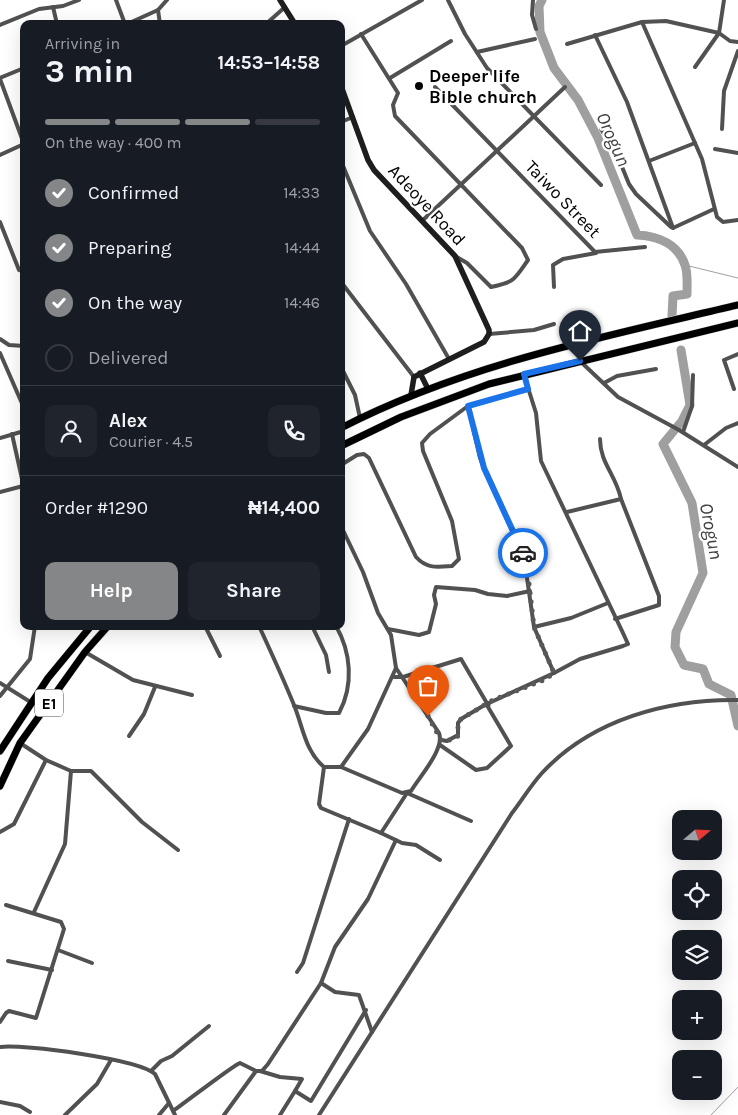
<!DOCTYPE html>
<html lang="en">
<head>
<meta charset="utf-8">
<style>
  :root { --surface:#171b24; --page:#20242c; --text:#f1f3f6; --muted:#9ea1a6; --line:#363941; --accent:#858687 }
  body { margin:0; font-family:Karla,sans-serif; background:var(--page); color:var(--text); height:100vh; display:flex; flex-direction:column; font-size:19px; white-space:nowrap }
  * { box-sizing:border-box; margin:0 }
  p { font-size:16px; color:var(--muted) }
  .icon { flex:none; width:28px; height:28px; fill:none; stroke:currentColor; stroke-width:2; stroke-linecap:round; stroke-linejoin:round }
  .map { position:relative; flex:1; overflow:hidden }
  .drawer { position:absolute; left:20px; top:20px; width:325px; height:610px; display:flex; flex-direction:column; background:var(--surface); border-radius:10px; box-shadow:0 5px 20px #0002 }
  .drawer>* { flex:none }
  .needle { width:32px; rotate:71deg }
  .tools { position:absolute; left:672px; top:810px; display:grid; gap:10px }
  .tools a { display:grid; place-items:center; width:50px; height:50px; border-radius:10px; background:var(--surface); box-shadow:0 5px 20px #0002; font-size:25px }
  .pin { position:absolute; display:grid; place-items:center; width:42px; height:42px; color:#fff; margin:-51px -21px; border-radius:50% 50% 50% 0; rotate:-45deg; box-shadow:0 0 5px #0007 }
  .pin .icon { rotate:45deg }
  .courier { position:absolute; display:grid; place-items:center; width:50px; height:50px; margin:-25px; border:4px solid #1a73e8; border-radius:50%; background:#fff; color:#222; box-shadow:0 1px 6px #0007 }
  .overview em { font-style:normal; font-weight:700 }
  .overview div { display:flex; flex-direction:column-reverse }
  .overview { display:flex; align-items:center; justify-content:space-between; height:85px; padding:0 25px }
  h1 { font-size:32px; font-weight:700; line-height:38px }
  .bar { display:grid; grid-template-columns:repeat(4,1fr); gap:8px 5px; align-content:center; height:60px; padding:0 25px }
  .bar i { height:6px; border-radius:4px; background:var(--line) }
  .bar .active { background:var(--accent) }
  .bar p { grid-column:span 4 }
  .line { display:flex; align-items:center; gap:12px; padding:0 25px; border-top:1px solid var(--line) }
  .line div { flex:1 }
  .round { display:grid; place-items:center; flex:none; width:52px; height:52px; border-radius:10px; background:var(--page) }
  ol { padding:0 25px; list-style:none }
  li { display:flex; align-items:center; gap:15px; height:55px }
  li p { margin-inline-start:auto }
  li .icon { padding:5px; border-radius:50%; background:var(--accent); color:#fff; stroke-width:4 }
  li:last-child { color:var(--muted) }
  li i { width:28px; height:28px; border:2px solid var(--line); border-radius:50% }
  .action { display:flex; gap:10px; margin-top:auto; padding:10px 25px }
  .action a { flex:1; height:58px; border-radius:10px; background:var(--accent); color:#fff; font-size:20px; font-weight:700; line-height:58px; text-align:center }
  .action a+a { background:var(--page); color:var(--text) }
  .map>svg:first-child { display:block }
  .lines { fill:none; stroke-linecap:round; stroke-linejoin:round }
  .stream { stroke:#9f9f9f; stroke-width:1 }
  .river { stroke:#9f9f9f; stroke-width:9 }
  .highway-casing { stroke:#dbdbdb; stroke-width:8 }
  .street { stroke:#515151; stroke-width:4 }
  .secondary { stroke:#1e1e1e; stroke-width:5.5 }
  .highway { stroke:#000; stroke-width:7 }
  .done { stroke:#595959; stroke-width:5; stroke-dasharray:0 9 }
  .route { stroke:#1a73e8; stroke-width:6 }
  .poi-dot { fill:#000; stroke:#fff; stroke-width:2 }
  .labels { text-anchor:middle; stroke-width:4.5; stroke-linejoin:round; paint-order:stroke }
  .shield { fill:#fff; stroke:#4c4c4c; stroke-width:1 }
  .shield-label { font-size:16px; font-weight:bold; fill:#000 }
  .poi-label { font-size:18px; font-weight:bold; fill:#000; stroke:#fff; text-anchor:start }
  .street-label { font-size:18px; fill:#000; stroke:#fff }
  .water-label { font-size:19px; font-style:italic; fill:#404040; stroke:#fff }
</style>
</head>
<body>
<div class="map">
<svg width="738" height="1115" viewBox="0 0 738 1115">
  <rect width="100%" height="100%" fill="#fff"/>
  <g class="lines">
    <!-- stream -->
    <g class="stream">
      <path d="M685 265 738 278"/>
      <path d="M711 1115 738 1087"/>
    </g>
    <!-- river -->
    <g class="river">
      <path d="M542 0 539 6 540 32 554 68 578 100 598 138 637 235C658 236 678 244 685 265 688 273 687 285 687 294L673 296 672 316"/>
      <path d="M681 350 690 405 682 421 663 444 692 503 703 573 676 632 675 647 684 665 703 669 709 684 731 695 738 726"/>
    </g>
    <!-- highway casing -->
    <g class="highway-casing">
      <g id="highway">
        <path d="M341 428C465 364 603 337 738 305"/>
        <path d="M341 446 401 417 489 384 738 323"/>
        <path d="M0 751 48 678 91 626"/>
        <path d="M0 786 20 743 85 652 108 626"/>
      </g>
    </g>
    <!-- street -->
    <g class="street">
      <path d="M116 0 125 24"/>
      <path d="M448 0 465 34 487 68 601 185"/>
      <path d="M533 0 532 15 536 29"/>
      <path d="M53 7 57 24"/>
      <path d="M158 10 160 24"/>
      <path d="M642 22 702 159 717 217 723 222 738 220"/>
      <path d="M127 24 158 10 167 0"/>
      <path d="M266 24 285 7"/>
      <path d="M0 25 39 9 63 6 79 0"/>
      <path d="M361 34 398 93 393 105 395 116 522 248 528 260C514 280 515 282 491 287L467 263 455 256"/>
      <path d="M595 35 627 102 673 228"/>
      <path d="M567 44 642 22 666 21 719 33 730 41 738 42"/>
      <path d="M341 46 422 0"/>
      <path d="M477 52 535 39"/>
      <path d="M695 67 719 33 724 0"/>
      <path d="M0 78 24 68"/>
      <path d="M390 78 451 41"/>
      <path d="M0 79 24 144"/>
      <path d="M435 87 595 252 645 247"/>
      <path d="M341 122 353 117"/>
      <path d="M601 129 618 157 629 184 636 194 671 227"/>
      <path d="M722 129 724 91 738 51"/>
      <path d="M715 149 738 153"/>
      <path d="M0 155 24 144"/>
      <path d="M341 161 370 231 406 284 449 359"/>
      <path d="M649 161 695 143"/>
      <path d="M423 220 565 87"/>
      <path d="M0 222 19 270 24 272"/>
      <path d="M673 228 714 209"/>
      <path d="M341 282 414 377"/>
      <path d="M554 287 553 265 563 259 596 253"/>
      <path d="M585 313 597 338"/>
      <path d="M489 334 534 330 554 324"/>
      <path d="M0 339 9 345 24 346"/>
      <path d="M0 353 24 408"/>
      <path d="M581 362 618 397 679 430 738 467"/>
      <path d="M341 367 355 395 360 418"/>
      <path d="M604 383 617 376 656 369"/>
      <path d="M734 389 724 360 738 354"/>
      <path d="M468 406 480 458 488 478 524 557 534 627 554 673 580 659 623 646 628 644 623 633 541 461 536 413 524 375"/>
      <path d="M683 432 692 406 693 375"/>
      <path d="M12 434 24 488"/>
      <path d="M0 438 24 431"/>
      <path d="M600 439C600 463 616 475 621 499L659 596V605L615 619"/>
      <path d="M704 445 726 428 738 423"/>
      <path d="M341 465 357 455 364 454 369 458 416 557C427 569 437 567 452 566L459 559 452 521 423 451 422 443 430 434 468 406 528 389"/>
      <path d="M0 492 23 486"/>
      <path d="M567 512 621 499"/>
      <path d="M341 526 363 572 378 613 391 635 396 668 368 729 341 767H324L319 804 321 808 381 833 407 793 471 821"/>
      <path d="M205 626 220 656"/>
      <path d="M259 626C271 652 283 678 294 705 303 727 305 751 324 767"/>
      <path d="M312 626 326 655 329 672"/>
      <path d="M534 627 571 618 608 603"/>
      <path d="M388 629 419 635 429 632 436 604 434 595 436 587 475 590 488 594 507 596 530 591"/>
      <path d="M85 652 133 680 192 695"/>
      <path d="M394 677H403L461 659 488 705"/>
      <path d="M0 683 32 703"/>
      <path d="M0 696 30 659 35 626"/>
      <path d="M294 706 326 713H339C354 685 351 652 336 626"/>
      <path d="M129 736 144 714 155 687"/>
      <path d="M441 740 447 741 458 735V723L461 719 488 703"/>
      <path d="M20 743 46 760 71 771H91L142 822 178 850"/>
      <path d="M440 745 476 770 487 768 511 746 488 707 489 703 554 673"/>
      <path d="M341 767 402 793 411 791C420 776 445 749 439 733L396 668"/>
      <path d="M0 832 14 824 46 760"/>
      <path d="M381 833 402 843 416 845 440 860"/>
      <path d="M34 912 65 844 71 771"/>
      <path d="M58 950 92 963"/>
      <path d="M8 961 52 970"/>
      <path d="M297 972 303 963 349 819"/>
      <path d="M321 983 335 992 359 995 372 1032"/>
      <path d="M0 1022 6 1013 9 1011 36 1018 64 929 61 922 6 905"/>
      <path d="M0 1047C24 1044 138 1059 155 1074L175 1115"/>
      <path d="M151 1071 161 1061 172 1056 209 1026"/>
      <path d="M260 1071 280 1077 302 1079 295 1091"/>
      <path d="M0 1102 20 1106 30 1112"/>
      <path d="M173 1111C182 1105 235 1064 240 1063L256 1071"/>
      <path d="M65 1115 97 1084 111 1060"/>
      <path d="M159 1115 169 1103"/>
      <path d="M224 1115 256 1071H262L268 1064 321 983 335 947 368 899 396 840"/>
      <path d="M280 1115 295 1091 311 1101 366 1010"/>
      <path d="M319 1115 512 813C522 800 531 785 542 773 592 719 668 699 738 700"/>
    </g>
    <!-- secondary -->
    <g class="secondary">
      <path d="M280 0 295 24"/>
      <path d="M341 86 368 160 374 170 455 256 489 330V334L484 342 414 377 411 395"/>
      <path d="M420 373 428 389"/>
    </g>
    <!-- highway -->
    <use href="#highway" class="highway"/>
  </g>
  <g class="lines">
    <!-- done -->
    <path class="done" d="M428 716 441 740 447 741 458 736V724L461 719 493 700 544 680 554 673 534 627 528 575 523 553"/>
    <!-- route -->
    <path class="route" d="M523 553 484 468 468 406 528 389 524 374 580 361"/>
  </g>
  <!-- markers -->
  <circle class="poi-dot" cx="419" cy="86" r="5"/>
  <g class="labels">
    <!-- shield labels -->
    <rect class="shield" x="35" y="689.5" width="28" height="27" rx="4"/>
    <g class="shield-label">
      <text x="49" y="709">E1</text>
    </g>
    <!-- poi labels -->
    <g class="poi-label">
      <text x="429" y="82">Deeper life<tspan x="429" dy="21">Bible church</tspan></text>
    </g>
    <!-- street labels -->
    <g class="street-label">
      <text transform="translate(563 199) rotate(46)" y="6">Taiwo Street</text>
      <text transform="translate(427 205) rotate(47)" y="6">Adeoye Road</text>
    </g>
    <!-- water labels -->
    <g class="water-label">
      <text transform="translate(614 139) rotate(66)" y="7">Orogun</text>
      <text transform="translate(712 531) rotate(79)" y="7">Orogun</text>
    </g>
  </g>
</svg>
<div class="tools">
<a><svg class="needle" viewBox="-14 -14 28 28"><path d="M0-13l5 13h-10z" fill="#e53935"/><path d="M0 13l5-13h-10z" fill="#9ea1a6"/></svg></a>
<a><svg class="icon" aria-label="locate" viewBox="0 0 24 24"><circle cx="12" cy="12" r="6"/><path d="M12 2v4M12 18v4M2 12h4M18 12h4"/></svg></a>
<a><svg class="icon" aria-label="layers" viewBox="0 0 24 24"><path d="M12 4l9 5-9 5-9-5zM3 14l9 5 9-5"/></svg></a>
<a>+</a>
<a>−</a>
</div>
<div class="pin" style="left:428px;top:716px;background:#ea580c"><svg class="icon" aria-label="bag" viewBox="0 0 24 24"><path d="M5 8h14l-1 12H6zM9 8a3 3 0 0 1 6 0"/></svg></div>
<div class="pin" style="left:580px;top:361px;background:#1f2937"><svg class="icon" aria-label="home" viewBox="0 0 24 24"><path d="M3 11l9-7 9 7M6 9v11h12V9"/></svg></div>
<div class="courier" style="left:523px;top:553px"><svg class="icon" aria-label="car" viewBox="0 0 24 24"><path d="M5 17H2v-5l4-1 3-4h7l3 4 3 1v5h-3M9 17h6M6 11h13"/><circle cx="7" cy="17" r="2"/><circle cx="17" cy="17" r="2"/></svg></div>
<section class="drawer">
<div class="overview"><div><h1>3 min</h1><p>Arriving in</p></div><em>14:53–14:58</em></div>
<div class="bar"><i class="active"></i><i class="active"></i><i class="active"></i><i></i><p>On the way · 400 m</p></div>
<ol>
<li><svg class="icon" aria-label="check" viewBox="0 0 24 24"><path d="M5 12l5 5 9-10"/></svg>Confirmed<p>14:33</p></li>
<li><svg class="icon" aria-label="check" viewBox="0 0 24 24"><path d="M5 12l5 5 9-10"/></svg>Preparing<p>14:44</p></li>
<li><svg class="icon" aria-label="check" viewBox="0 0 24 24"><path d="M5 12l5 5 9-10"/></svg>On the way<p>14:46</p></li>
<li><i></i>Delivered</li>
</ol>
<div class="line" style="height:90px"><a class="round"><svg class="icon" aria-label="person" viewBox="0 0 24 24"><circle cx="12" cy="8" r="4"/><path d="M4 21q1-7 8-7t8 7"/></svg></a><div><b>Alex</b><p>Courier · 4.5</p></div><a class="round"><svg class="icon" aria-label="phone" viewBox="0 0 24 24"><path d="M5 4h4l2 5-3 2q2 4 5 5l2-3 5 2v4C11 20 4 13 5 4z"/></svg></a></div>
<div class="line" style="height:65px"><div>Order #1290</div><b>₦14,400</b></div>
<div class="action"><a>Help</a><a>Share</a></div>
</section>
</div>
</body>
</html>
